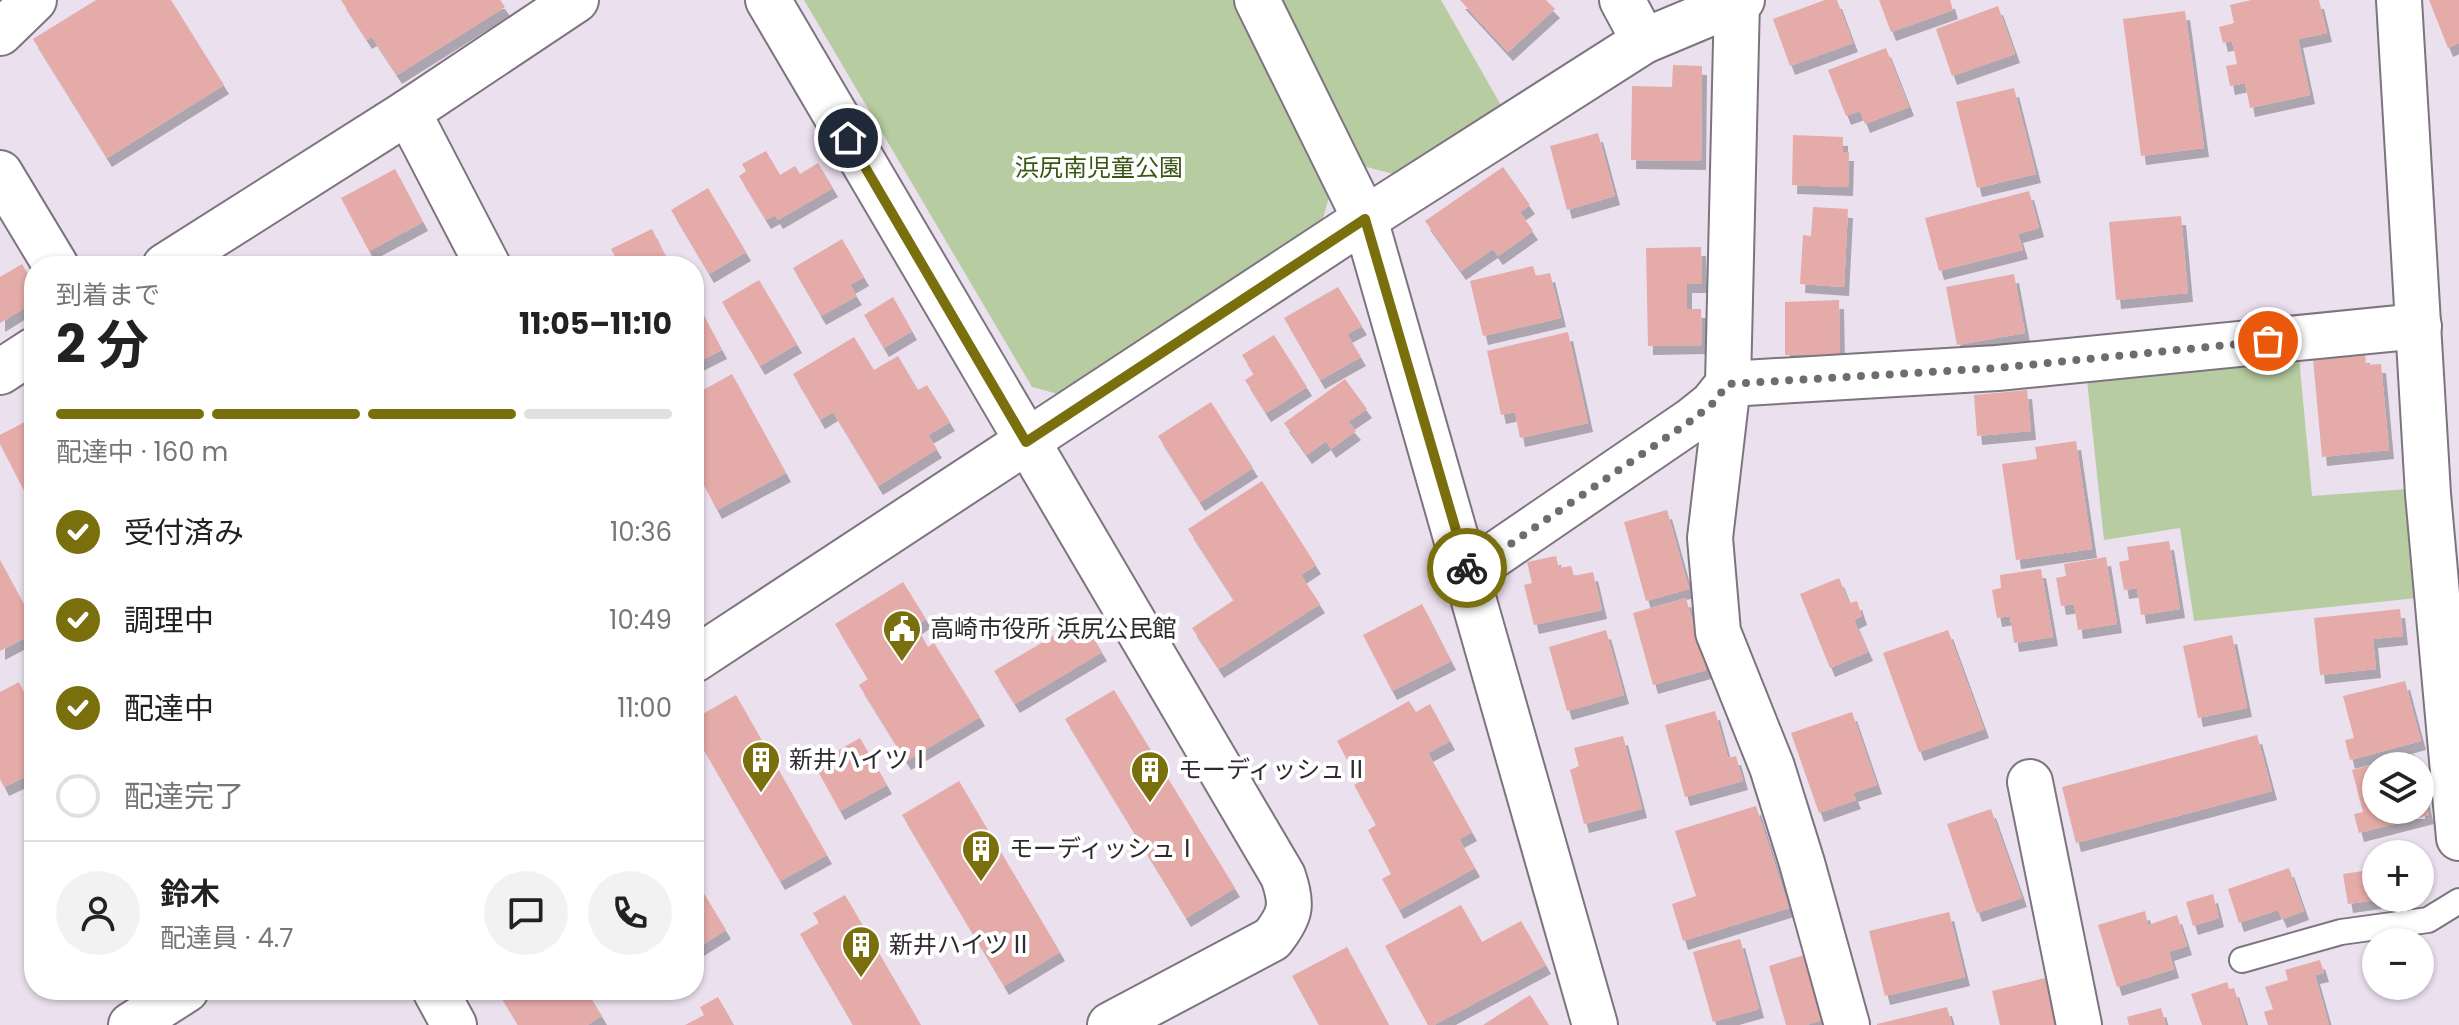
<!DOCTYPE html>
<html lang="ja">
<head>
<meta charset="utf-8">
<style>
  :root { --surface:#fff; --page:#f2f2f2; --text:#222; --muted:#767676; --line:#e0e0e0; --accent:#796f0d }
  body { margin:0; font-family:Poppins,"Noto Sans JP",sans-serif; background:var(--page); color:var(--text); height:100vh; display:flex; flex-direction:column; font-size:30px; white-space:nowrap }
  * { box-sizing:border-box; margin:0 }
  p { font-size:26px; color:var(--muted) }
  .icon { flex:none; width:44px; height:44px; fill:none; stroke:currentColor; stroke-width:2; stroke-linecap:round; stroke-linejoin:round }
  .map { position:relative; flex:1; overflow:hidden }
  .panel { position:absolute; left:24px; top:256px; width:680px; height:744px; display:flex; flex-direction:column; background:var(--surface); border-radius:32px; box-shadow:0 2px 6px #0004 }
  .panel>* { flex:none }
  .controls { position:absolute; left:2362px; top:752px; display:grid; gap:16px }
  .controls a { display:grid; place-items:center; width:72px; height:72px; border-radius:50%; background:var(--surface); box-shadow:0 2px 6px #0004; font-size:40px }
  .pin { position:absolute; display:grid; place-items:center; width:68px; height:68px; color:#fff; margin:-34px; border:4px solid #fff; border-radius:50%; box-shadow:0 2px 8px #0007 }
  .courier { position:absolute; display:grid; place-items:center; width:80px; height:80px; margin:-40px; border:6px solid #796f0d; border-radius:50%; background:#fff; color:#222; box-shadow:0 2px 10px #0007 }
  .overview em { font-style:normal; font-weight:700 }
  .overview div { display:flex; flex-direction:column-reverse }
  .overview { display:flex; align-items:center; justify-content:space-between; height:136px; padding:0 32px }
  h1 { font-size:52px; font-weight:700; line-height:60px }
  .bar { display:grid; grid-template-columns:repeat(4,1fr); gap:12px 8px; align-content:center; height:96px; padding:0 32px }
  .bar i { height:10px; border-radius:6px; background:var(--line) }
  .bar .current { background:var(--accent) }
  .bar p { grid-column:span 4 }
  .line { display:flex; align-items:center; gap:20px; padding:0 32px; border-top:2px solid var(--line) }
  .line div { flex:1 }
  .round { display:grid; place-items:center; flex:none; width:84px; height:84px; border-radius:42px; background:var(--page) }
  ol { padding:0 32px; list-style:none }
  li { display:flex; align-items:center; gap:24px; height:88px }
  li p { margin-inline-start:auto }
  li .icon { padding:8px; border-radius:50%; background:var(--accent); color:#fff; stroke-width:4 }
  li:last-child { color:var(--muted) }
  li i { width:44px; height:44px; border:4px solid var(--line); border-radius:50% }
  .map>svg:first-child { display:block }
  .green { fill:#b7cca0 }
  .building { fill:#e4aba8; filter:url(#shadow) }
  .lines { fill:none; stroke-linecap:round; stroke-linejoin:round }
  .service-casing { stroke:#7d7480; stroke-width:28 }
  .minor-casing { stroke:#7d7480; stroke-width:48 }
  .service { stroke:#fff; stroke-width:24 }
  .minor { stroke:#fff; stroke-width:44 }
  .done { stroke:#706a72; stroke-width:8; stroke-dasharray:0 14.4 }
  .route { stroke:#796f0d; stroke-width:10 }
  .labels { text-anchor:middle; stroke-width:8; stroke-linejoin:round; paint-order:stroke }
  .park-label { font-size:24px; fill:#3b5512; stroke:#fff }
  .poi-label { font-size:24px; fill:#2e2a2f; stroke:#fff; text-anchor:start }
</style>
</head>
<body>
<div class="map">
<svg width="2459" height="1025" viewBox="0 0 2459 1025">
  <defs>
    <filter id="shadow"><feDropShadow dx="5" dy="9" stdDeviation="0" flood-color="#0004"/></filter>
  </defs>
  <rect width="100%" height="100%" fill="#ebe0ee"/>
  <!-- green -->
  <g class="green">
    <path d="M804 0H1234L1330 193 1322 222 1062 395 1032 387Z"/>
    <path d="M1282 0H1441L1502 107 1397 175 1363 166Z"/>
    <path d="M2298 347 2312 496 2408 489 2417 598 2194 621 2180 528 2104 540 2086 370Z"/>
  </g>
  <!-- building -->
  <g class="building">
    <path d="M96 0H171L224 85 107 158 33 39Z"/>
    <path d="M341 0H500L505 7 397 75 372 37 367 40Z"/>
    <path d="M1460 0H1546L1555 9 1508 52Z"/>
    <path d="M1825 0H1837L1853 43 1790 66 1773 19Z"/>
    <path d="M1879 0H1950L1953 10 1891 32Z"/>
    <path d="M2251 0H2319L2327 33 2298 39 2310 95 2250 108 2245 83 2230 86 2226 66 2237 64 2232 41 2223 43 2219 27 2234 23 2230 5Z"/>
    <path d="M2429 0H2459V43L2448 48Z"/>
    <path d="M1998 6 2015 54 1952 76 1936 29Z"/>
    <path d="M2185 11 2204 148 2141 156 2123 19Z"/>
    <path d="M1886 48 1909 107 1865 124 1860 111 1846 116 1828 70Z"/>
    <path d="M1673 65 1702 66 1701 161 1631 160 1632 86 1672 87Z"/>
    <path d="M2014 88 2036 174 1977 188 1956 102Z"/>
    <path d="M1598 133 1615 196 1567 210 1550 146Z"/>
    <path d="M1793 135 1843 137V152H1849L1848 187 1792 185Z"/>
    <path d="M766 151 780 175 795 166 800 174 818 163 833 188 778 220 775 215 766 220 739 176 746 171 742 164Z"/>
    <path d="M1503 167 1530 205 1520 212 1533 231 1498 256 1493 249 1461 271 1425 221Z"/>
    <path d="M395 169 423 222 369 251 341 198Z"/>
    <path d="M708 188 746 252 709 274 671 210Z"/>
    <path d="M2029 191 2039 228 2018 234 2023 250 1939 271 1925 218Z"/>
    <path d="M1813 207 1848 209 1844 287 1800 284 1803 235 1811 236Z"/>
    <path d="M2181 216 2188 293 2116 300 2109 222Z"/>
    <path d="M652 229 670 266H620L611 249Z"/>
    <path d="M842 239 864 277 850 285 857 296 821 316 793 268Z"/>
    <path d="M1701 247 1702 284H1687V309H1701L1702 345 1648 346 1646 248Z"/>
    <path d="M22 264 34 284V302L0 323V277Z"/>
    <path d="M1533 266 1536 276 1550 273 1561 318 1483 336 1470 281Z"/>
    <path d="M2014 274 2025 333 1957 345 1946 287Z"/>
    <path d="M759 280 797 344 760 366 722 302Z"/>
    <path d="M1338 287 1362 326 1347 334 1361 357 1320 380 1284 318Z"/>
    <path d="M694 297 722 350 694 364Z"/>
    <path d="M893 297 912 331 884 348 864 315Z"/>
    <path d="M1839 300 1840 355H1785V302Z"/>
    <path d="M1568 332 1588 423 1520 438 1515 412 1501 415 1487 351Z"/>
    <path d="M1274 335 1307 387 1266 413 1245 380 1254 374 1242 355Z"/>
    <path d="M854 337 874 370 898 356 918 390 927 385 950 422 928 435 937 449 878 486 833 412 820 420 793 374Z"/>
    <path d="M2365 354 2366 365 2381 364 2389 450 2322 457 2313 359Z"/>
    <path d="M732 374 786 473 717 510 697 472 694 474V395Z"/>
    <path d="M1345 379 1367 409 1348 422 1356 431 1331 449 1326 441 1307 455 1284 423Z"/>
    <path d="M2027 390 2031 431 1977 436 1974 395Z"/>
    <path d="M1211 402 1253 468 1200 502 1158 436Z"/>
    <path d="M34 417V510L0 444V435Z"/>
    <path d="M2076 441 2092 549 2016 560 2002 464 2037 459 2035 447Z"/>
    <path d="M1262 481 1316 565 1301 575 1320 604 1219 669 1192 628 1234 600 1188 529Z"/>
    <path d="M1667 510 1689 589 1646 601 1624 522Z"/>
    <path d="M2169 541 2180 609 2141 615 2137 588 2124 590 2119 562 2129 560 2127 547Z"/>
    <path d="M1556 556 1559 568 1571 566 1574 576 1593 572 1602 610 1534 625 1524 585 1532 583 1527 562Z"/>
    <path d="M2106 557 2117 624 2078 630 2074 604 2061 606 2056 578 2066 576 2064 564Z"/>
    <path d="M0 560 34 623V633L0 651Z"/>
    <path d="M2041 569 2053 637 2014 643 2010 616 1997 618 1992 590 2001 588 2000 575Z"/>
    <path d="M1839 578 1849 603 1857 601 1862 616 1854 620 1868 652 1830 668 1800 594Z"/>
    <path d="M903 582 926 619 916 626 928 647 934 643 980 717 906 761 859 685 868 679 835 624Z"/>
    <path d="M1686 598 1706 670 1653 685 1633 613Z"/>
    <path d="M1422 604 1451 661 1392 691 1363 635Z"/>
    <path d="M2400 609 2403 636 2373 639 2376 669 2320 675 2314 618Z"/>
    <path d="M1082 619 1102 652 1015 704 994 671Z"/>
    <path d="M1606 630 1624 695 1567 711 1549 647Z"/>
    <path d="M1948 630 1984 729 1919 752 1883 653Z"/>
    <path d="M2232 635 2247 708 2198 718 2183 646Z"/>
    <path d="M2405 681 2421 741 2350 760 2345 740 2354 738 2343 696Z"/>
    <path d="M19 682 34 713V773L4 787 0 779V692Z"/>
    <path d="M1114 690 1235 888 1186 918 1065 719Z"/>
    <path d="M736 695 827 855 780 881 694 733V719Z"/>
    <path d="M1409 701 1416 712 1430 704 1450 741 1428 753 1472 832 1459 839 1475 868 1399 910 1382 879 1391 874 1368 830 1376 825 1354 785 1359 782 1337 741Z"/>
    <path d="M1715 711 1728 758 1736 756 1743 781 1685 797 1665 725Z"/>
    <path d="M1852 712 1877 785 1853 793 1856 800 1819 813 1791 733Z"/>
    <path d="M2257 735 2272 791 2076 843 2062 787Z"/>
    <path d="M1623 736 1642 809 1584 824 1570 770 1579 766 1574 748Z"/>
    <path d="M860 738 887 785 840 811 814 764Z"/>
    <path d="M2414 754 2417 766H2376V810H2420L2421 783 2429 815 2359 833 2354 814 2363 812 2352 770Z"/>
    <path d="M959 781 1060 952 1004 986 902 815Z"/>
    <path d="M1756 806 1789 908 1683 941 1672 904 1696 896 1675 831Z"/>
    <path d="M1991 809 2022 898 1977 913 1947 824Z"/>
    <path d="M2289 868 2304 911 2282 919 2278 910 2239 923 2228 889Z"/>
    <path d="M2376 869V900L2348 904 2343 874Z"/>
    <path d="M694 877 726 930 694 950Z"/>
    <path d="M2213 894 2219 918 2193 926 2186 902Z"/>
    <path d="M845 895 921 1025H853L800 934 819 923 813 913Z"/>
    <path d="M1461 905 1482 942 1521 921 1546 965 1434 1025H1428L1385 946Z"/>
    <path d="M2145 911 2148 925 2177 915 2187 946 2169 952 2174 969 2117 987 2098 925Z"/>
    <path d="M1949 912 1965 977 1885 996 1869 931Z"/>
    <path d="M1740 939 1759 1009 1713 1022 1693 952Z"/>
    <path d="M1347 947 1389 1025H1319L1292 976Z"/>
    <path d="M1804 955 1822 1020 1806 1025H1786L1769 966Z"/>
    <path d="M2320 960 2324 973 2315 975 2329 1025H2268L2264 1012 2273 1009 2265 987 2288 980 2285 970Z"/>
    <path d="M2045 978 2057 1025H2000L1992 991Z"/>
    <path d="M2227 982 2229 989 2234 988 2246 1025H2202L2191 994Z"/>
    <path d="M497 990H586L602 1016 587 1025H518Z"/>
    <path d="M1530 995 1549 1025H1483Z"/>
    <path d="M718 997 734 1025H685L704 1015 700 1007Z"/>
    <path d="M1947 1007 1952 1025H1877V1024Z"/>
    <path d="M2161 1008 2166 1025H2129L2127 1017Z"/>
  </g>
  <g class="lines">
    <!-- service casing -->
    <g class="service-casing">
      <path id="service" d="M2242 960 2341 932 2428 920 2459 901"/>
    </g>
    <!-- minor casing -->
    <g class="minor-casing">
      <g id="minor">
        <path d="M768 0 1283 876C1293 905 1291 915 1272 939L1110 1025"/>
        <path d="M1257 0 1365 219 1595 1025"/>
        <path d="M1622 0 1644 41"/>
        <path d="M1737 0 1728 384 1710 538 1718 632 1772 767 1802 863 1847 1025"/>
        <path d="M2399 0 2428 494 2459 838"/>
        <path d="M0 33 34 0"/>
        <path d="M408 112 488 266"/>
        <path d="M0 173 56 266"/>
        <path d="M165 266 408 112 576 0"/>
        <path d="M0 372 34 350"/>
        <path d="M1468 573 1692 420 1712 404 1728 384 1997 368 2419 326"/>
        <path d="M694 660 1365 219 1644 41 1742 0"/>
        <path d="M2030 782 2079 1025"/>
        <path d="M435 990 454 1025"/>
        <path d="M131 1025 186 990"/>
      </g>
    </g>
    <!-- service -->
    <use href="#service" class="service"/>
    <!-- minor -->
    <use href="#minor" class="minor"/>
  </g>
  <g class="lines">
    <!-- done -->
    <path class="done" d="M1467 568 1468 573 1692 420 1712 404 1728 384 1997 368 2268 341"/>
    <!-- route -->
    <path class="route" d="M848 138 1026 442 1365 219 1467 568"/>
  </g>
  <!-- icons -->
  <defs>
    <g id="civic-pin" transform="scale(2)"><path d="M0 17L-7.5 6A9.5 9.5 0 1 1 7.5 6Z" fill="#796f0d" stroke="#fff"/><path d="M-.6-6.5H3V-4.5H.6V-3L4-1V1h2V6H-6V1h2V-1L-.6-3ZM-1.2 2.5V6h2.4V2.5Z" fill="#fff"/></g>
    <g id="building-pin" transform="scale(2)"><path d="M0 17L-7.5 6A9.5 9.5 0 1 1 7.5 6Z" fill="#796f0d" stroke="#fff"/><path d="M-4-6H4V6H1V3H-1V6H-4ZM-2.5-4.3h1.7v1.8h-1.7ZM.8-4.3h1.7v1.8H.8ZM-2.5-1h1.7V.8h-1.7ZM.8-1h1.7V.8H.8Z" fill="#fff"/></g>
  </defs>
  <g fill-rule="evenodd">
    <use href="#civic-pin" x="902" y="629"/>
    <use href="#building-pin" x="761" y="760"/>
    <use href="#building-pin" x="1150" y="770"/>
    <use href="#building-pin" x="981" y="849"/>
    <use href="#building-pin" x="861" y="945"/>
  </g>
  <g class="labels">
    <!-- park labels -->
    <g class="park-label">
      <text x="1099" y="176">浜尻南児童公園</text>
    </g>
    <!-- poi labels -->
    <g class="poi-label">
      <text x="930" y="637">高崎市役所 浜尻公民館</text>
      <text x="789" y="768">新井ハイツⅠ</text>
      <text x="1178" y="778">モーディッシュⅡ</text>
      <text x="1009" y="857">モーディッシュⅠ</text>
      <text x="889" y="953">新井ハイツⅡ</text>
    </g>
  </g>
</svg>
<div class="controls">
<a><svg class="icon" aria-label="layers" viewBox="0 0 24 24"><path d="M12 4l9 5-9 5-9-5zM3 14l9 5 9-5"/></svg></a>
<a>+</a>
<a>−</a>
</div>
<div class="pin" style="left:2268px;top:341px;background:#ea580c"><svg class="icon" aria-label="bag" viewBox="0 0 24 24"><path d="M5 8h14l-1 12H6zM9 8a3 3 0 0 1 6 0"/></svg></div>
<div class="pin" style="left:848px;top:138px;background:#1f2937"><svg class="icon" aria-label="home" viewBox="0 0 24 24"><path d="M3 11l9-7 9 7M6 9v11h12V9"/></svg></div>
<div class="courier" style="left:1467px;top:568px"><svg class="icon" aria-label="bike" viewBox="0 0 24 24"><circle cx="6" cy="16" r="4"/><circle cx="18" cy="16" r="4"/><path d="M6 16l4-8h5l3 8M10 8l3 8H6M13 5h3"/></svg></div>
<section class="panel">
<div class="overview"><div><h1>2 分</h1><p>到着まで</p></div><em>11:05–11:10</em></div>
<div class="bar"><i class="current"></i><i class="current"></i><i class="current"></i><i></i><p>配達中 · 160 m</p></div>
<ol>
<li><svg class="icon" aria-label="check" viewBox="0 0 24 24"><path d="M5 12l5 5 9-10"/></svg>受付済み<p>10:36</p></li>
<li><svg class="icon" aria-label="check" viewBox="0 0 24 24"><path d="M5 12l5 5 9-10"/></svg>調理中<p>10:49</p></li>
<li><svg class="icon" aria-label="check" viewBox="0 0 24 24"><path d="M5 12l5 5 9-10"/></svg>配達中<p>11:00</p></li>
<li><i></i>配達完了</li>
</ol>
<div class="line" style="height:144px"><a class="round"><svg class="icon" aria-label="person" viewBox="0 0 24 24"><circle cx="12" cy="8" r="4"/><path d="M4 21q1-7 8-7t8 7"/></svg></a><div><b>鈴木</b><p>配達員 · 4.7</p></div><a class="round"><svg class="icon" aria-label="chat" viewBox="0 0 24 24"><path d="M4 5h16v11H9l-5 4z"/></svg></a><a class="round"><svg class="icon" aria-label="phone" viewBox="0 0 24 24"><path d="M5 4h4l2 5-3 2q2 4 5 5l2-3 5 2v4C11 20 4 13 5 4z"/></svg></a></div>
</section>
</div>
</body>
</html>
